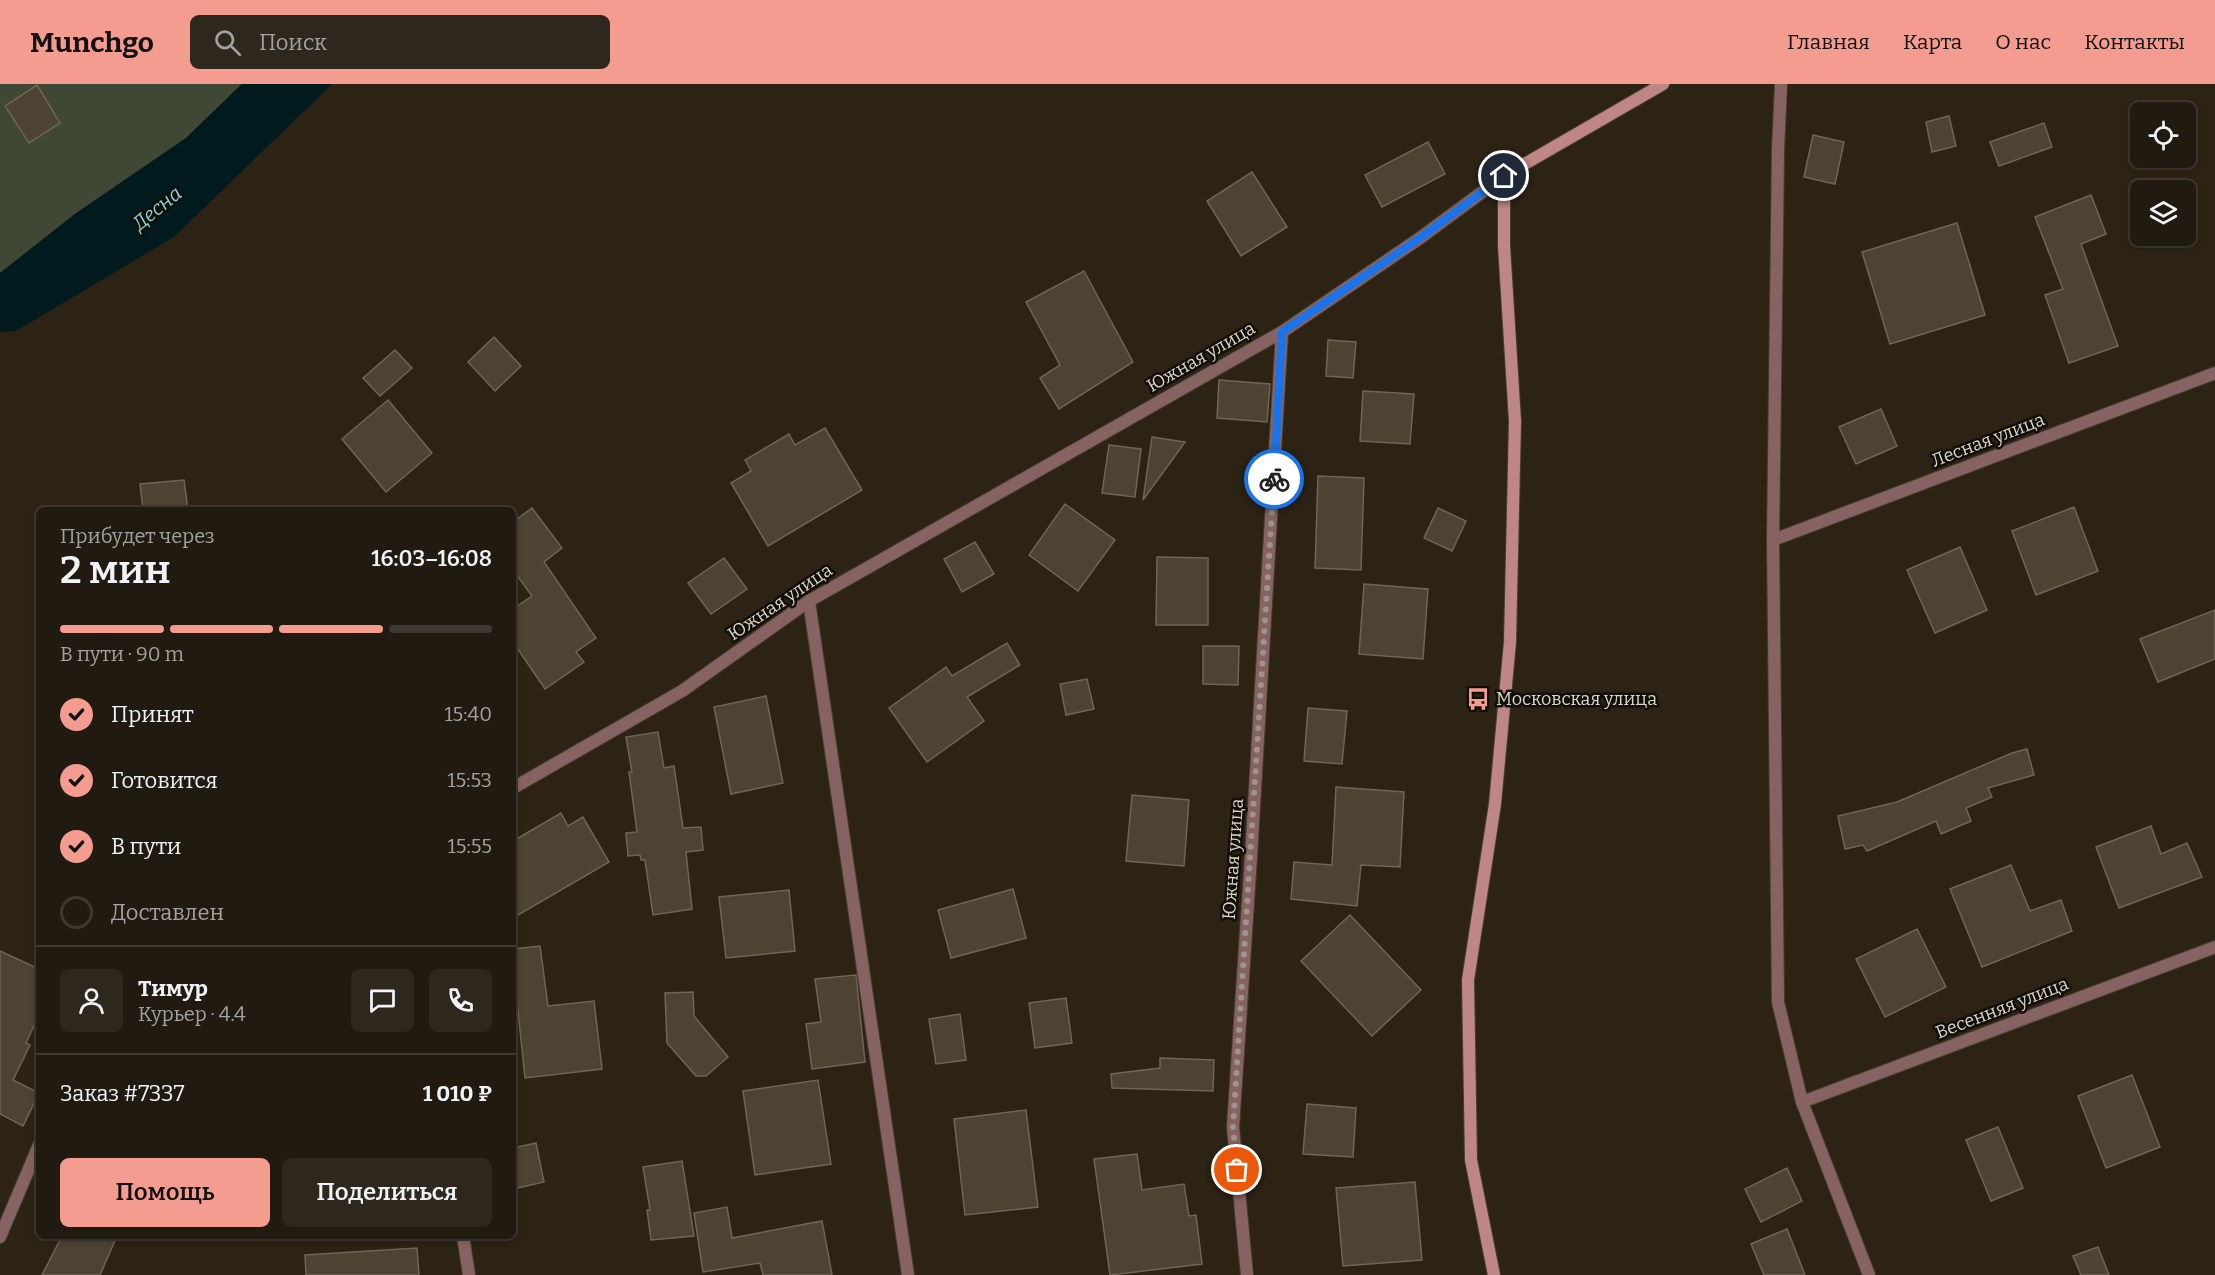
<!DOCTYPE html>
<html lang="ru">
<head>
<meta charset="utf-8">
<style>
  :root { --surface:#211a10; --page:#2d271e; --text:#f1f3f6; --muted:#a2a19f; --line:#3e3830; --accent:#f59c90 }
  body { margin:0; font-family:Bitter,serif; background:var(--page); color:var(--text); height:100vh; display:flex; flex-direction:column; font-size:22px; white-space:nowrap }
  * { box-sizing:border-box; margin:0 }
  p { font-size:20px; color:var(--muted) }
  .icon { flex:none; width:33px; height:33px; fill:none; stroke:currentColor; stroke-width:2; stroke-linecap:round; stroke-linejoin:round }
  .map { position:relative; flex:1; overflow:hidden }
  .sheet { position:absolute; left:36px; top:423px; width:480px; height:732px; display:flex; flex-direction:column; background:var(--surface); border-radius:9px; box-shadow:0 3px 9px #0003,0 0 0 2px var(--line) }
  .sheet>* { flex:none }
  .buttons { position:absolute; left:2130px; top:18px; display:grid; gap:12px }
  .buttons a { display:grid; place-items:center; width:66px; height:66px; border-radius:9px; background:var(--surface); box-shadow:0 3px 9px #0003,0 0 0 2px var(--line); font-size:30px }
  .pin { position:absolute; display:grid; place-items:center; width:51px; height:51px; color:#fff; margin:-26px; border:3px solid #fff; border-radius:50%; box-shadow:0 2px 6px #0007 }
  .courier { position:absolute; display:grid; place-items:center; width:60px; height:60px; margin:-30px; border:4px solid #1a73e8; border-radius:50%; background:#fff; color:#222; box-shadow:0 2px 8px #0007 }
  .headline em { font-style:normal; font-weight:600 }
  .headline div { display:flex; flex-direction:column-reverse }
  .headline { display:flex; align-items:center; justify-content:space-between; height:102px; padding:0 24px }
  h1 { font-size:39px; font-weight:600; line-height:45px }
  .bar { display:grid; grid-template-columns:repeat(4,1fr); gap:9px 6px; align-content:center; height:72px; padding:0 24px }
  .bar i { height:8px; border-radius:4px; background:var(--line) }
  .bar .current { background:var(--accent) }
  .bar p { grid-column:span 4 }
  .line { display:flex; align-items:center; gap:15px; padding:0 24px; border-top:2px solid var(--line) }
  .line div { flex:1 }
  .round { display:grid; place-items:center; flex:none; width:63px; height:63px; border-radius:9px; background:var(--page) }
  ol { padding:0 24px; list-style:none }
  li { display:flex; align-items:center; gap:18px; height:66px }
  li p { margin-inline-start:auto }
  li .icon { padding:6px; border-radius:50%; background:var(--accent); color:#111; stroke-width:4 }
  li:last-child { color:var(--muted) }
  li i { width:33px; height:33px; border:3px solid var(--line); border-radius:50% }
  .primary-button { display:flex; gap:12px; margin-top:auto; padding:12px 24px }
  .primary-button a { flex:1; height:69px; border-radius:9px; background:var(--accent); color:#111; font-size:24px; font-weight:600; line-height:69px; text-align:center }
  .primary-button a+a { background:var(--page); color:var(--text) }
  header { display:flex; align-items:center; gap:36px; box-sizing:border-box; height:84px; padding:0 30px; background:var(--accent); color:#111 }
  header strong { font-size:28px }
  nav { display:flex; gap:33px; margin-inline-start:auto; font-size:21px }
  .search { width:420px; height:54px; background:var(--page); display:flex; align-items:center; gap:15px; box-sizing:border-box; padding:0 21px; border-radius:9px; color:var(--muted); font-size:22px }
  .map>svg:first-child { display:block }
  .green { fill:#3e4834 }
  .water { fill:#001a1e }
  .building { fill:#4d4333; stroke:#706554; stroke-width:1.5 }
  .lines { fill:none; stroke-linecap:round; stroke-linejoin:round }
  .street-casing { stroke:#483f32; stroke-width:14 }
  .secondary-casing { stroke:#483f32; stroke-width:14 }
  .street { stroke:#866362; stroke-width:12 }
  .secondary { stroke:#be8685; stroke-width:12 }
  .done { stroke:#9d958b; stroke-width:6; stroke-dasharray:0 10.8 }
  .route { stroke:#1a73e8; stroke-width:8 }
  .labels { text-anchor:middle; stroke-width:5; stroke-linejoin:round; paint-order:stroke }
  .street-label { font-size:18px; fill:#dad3ca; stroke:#110d07 }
  .poi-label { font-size:18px; fill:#dad3ca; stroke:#110d07; text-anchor:start }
  .water-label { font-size:20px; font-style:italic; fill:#89d1dc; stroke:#110d07 }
</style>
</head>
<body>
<header>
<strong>Munchgo</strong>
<div class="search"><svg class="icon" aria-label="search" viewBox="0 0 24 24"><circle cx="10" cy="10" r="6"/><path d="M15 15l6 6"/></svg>Поиск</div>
<nav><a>Главная</a><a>Карта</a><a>О нас</a><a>Контакты</a></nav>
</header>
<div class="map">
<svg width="2215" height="1191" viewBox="0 0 2215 1191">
  <rect width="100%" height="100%" fill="#2c2315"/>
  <!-- green -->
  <path class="green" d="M0 0H242L186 54 75 130 0 189Z"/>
  <!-- water -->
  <path class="water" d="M242 0H332L174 153 16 247 0 248V189L75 130 186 54Z"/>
  <!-- building -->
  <g class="building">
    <path d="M37 1 60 39 29 59 5 22Z"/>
    <path d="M1949 32 1956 62 1932 68 1926 38Z"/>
    <path d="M2044 39 2052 63 1999 82 1990 58Z"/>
    <path d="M1813 51 1844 58 1835 100 1804 93Z"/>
    <path d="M1428 58 1445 90 1382 123 1365 91Z"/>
    <path d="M1252 88 1287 143 1241 172 1207 117Z"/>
    <path d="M2091 111 2106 150 2081 160 2118 262 2069 279 2045 211 2063 205 2035 133Z"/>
    <path d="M1957 139 1985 231 1890 260 1862 168Z"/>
    <path d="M1084 187 1133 278 1059 325 1040 294 1060 281 1026 218Z"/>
    <path d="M494 253 521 282 495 307 468 278Z"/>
    <path d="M1328 256 1356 258 1353 294 1326 292Z"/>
    <path d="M395 266 412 284 380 312 363 294Z"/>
    <path d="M1219 296 1270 300 1267 338 1217 334Z"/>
    <path d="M1363 307 1414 310 1410 360 1360 357Z"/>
    <path d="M388 316 432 369 386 408 342 355Z"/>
    <path d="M1881 325 1897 362 1856 380 1839 343Z"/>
    <path d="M825 344 862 406 768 462 731 399 751 387 745 376 789 350 795 361Z"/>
    <path d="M1152 353 1185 358 1143 416Z"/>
    <path d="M1109 361 1141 365 1135 413 1102 409Z"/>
    <path d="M1318 392 1364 394 1361 486 1315 484Z"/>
    <path d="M184 396 188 426H143L140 400Z"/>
    <path d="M1065 420 1115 456 1078 507 1029 471Z"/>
    <path d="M2074 423 2098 487 2036 511 2012 447Z"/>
    <path d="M532 424 562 464 544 478 596 554 576 568 584 578 545 605 513 558V525L532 512 513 486V438Z"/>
    <path d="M1438 424 1466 437 1452 467 1424 454Z"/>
    <path d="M975 458 994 490 962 508 944 475Z"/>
    <path d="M1960 463 1987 526 1935 549 1907 486Z"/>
    <path d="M1157 473 1208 474V541H1156Z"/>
    <path d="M724 474 747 505 711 530 688 499Z"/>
    <path d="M1364 500 1428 505 1423 575 1359 570Z"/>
    <path d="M2215 526V575L2158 598 2140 555Z"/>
    <path d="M1007 559 1020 581 967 613 984 637 927 678 889 624 946 583 952 592Z"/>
    <path d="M1203 562H1239L1238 601 1203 600Z"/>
    <path d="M1087 595 1094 625 1066 631 1060 600Z"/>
    <path d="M766 612 783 699 731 710 714 623Z"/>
    <path d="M1308 624 1347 627 1342 680 1304 677Z"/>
    <path d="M658 648 664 684 674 682 683 744 701 743 703 766 686 768 692 825 653 831 645 776H641L640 771 628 772 626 749 637 748 629 688H632L626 653Z"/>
    <path d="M2027 665 2034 691 1988 704 1992 713 1966 724 1971 737 1941 750 1936 737 1867 767 1863 761 1845 765 1838 732 1897 718 2012 669Z"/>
    <path d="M1336 703 1404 708 1400 783 1361 781 1357 822 1291 815 1294 778 1332 781Z"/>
    <path d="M1132 711 1189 716 1184 782 1126 777Z"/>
    <path d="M561 729 568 742 583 733 609 778 513 834V757Z"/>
    <path d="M2151 742 2161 770 2187 759 2202 793 2119 824 2096 763Z"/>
    <path d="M2011 781 2030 827 2061 816 2072 847 1982 883 1950 805Z"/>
    <path d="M1013 805 1026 854 951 874 938 826Z"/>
    <path d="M789 806 795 867 726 874 719 813Z"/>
    <path d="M1350 831 1421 906 1372 952 1301 877Z"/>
    <path d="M1917 845 1946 903 1885 933 1856 875Z"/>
    <path d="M540 862 548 922 594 917 602 985 525 994 515 898H513V865Z"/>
    <path d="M0 867 39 885V931L26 959 30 961 13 996 39 1009 23 1042 0 1030Z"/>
    <path d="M856 891 865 978 812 985 806 940 821 938 815 895Z"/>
    <path d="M693 908 694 932 728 973 706 992H696L667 959 665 909Z"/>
    <path d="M1066 914 1072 959 1035 964 1029 919Z"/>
    <path d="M960 930 966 976 936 980 929 935Z"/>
    <path d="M1160 974 1214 976 1213 1007 1112 1004 1111 990 1160 984Z"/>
    <path d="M2132 991 2160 1063 2106 1084 2078 1012Z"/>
    <path d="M818 996 831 1080 755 1091 743 1007Z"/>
    <path d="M1307 1020 1356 1024 1353 1073 1303 1070Z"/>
    <path d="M1026 1026 1038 1123 965 1131 954 1035Z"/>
    <path d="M1998 1043 2023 1104 1991 1117 1966 1056Z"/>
    <path d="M536 1059 544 1098 513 1105V1064Z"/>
    <path d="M1137 1070 1142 1106 1184 1100 1189 1132 1196 1131 1202 1180 1110 1191 1094 1075Z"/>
    <path d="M682 1077 694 1152 651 1156 647 1126H650L643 1083Z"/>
    <path d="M1787 1084 1802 1117 1761 1138 1745 1105Z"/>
    <path d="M1415 1098 1422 1176 1343 1182 1336 1104Z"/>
    <path d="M727 1123 732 1154 822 1137 832 1191H763L760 1179 703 1188 694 1129Z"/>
    <path d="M1787 1145 1805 1191H1764L1751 1160Z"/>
    <path d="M62 1152H117L100 1191H42Z"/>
    <path d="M2098 1163 2109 1191H2081L2073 1172Z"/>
    <path d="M417 1164 419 1191H306L305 1171Z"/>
  </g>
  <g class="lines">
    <!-- street casing -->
    <g class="street-casing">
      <g id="street">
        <path d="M1781 0 1778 66 1773 456 1778 918 1802 1018 1869 1191"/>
        <path d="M1282 248 1420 154 1504 92"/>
        <path d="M1773 456 2215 289"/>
        <path d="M809 517 908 1191"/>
        <path d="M513 704 682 607 809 517 1282 248 1251 773 1233 1043 1247 1191"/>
        <path d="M1802 1018 2215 863"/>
        <path d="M463 1152 469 1191"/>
        <path d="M0 1153 39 1061"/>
      </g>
    </g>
    <!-- secondary casing -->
    <g class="secondary-casing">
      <path id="secondary" d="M1494 1191 1471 1076 1468 896 1495 720 1510 558 1515 337 1504 162V92L1663 0"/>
    </g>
    <!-- street -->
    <use href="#street" class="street"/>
    <!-- secondary -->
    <use href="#secondary" class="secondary"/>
  </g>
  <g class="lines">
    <!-- done -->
    <path class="done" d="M1237 1086 1233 1043 1274 395"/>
    <!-- route -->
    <path class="route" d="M1274 395 1282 248 1420 154 1504 92"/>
  </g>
  <!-- icons -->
  <defs>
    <g id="bus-bare" transform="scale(1.8)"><path d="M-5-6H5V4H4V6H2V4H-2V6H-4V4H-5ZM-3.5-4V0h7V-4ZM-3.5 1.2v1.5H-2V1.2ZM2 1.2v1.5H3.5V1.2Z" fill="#f59c90" stroke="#110d07" stroke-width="2.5" paint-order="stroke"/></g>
  </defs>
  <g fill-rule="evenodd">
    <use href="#bus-bare" x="1478" y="615"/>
  </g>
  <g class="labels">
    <!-- street labels -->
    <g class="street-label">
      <text transform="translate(1201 273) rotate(-30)" y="6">Южная улица</text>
      <text transform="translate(1988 356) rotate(-21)" y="6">Лесная улица</text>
      <text transform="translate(780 518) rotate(-34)" y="6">Южная улица</text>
      <text transform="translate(1233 775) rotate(-86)" y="6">Южная улица</text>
      <text transform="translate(2002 924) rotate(-21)" y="6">Весенняя улица</text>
    </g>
    <!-- poi labels -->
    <g class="poi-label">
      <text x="1496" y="621">Московская улица</text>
    </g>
    <!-- water labels -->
    <g class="water-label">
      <text transform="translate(157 124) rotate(-39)" y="7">Десна</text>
    </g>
  </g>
</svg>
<div class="buttons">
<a><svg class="icon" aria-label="locate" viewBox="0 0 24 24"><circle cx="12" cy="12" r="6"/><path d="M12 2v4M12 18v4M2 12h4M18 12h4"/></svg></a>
<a><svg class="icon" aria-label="layers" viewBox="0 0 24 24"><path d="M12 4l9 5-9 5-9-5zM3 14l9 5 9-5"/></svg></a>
</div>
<div class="pin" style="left:1237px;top:1086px;background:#ea580c"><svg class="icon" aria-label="bag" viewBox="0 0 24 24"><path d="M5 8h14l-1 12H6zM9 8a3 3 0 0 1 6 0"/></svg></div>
<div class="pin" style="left:1504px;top:92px;background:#1f2937"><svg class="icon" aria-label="home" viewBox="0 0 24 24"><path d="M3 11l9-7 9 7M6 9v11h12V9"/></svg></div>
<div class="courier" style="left:1274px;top:395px"><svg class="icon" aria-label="bike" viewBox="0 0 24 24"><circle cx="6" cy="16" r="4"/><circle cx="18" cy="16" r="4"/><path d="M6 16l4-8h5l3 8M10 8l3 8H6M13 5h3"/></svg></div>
<section class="sheet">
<div class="headline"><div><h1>2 мин</h1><p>Прибудет через</p></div><em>16:03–16:08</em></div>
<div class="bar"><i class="current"></i><i class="current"></i><i class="current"></i><i></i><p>В пути · 90 m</p></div>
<ol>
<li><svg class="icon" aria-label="check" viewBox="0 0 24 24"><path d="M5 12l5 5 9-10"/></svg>Принят<p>15:40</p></li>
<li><svg class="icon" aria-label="check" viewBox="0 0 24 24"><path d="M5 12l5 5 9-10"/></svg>Готовится<p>15:53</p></li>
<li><svg class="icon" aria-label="check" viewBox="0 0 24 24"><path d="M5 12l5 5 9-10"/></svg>В пути<p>15:55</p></li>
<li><i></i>Доставлен</li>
</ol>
<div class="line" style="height:108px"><a class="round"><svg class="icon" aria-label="person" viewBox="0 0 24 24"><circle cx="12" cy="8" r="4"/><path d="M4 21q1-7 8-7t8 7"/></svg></a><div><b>Тимур</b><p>Курьер · 4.4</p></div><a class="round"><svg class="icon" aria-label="chat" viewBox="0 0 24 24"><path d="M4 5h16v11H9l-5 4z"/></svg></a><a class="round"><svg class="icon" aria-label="phone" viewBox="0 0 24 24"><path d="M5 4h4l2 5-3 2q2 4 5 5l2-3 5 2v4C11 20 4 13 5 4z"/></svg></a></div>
<div class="line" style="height:78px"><div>Заказ #7337</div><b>1 010 ₽</b></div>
<div class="primary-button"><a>Помощь</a><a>Поделиться</a></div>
</section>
</div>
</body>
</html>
